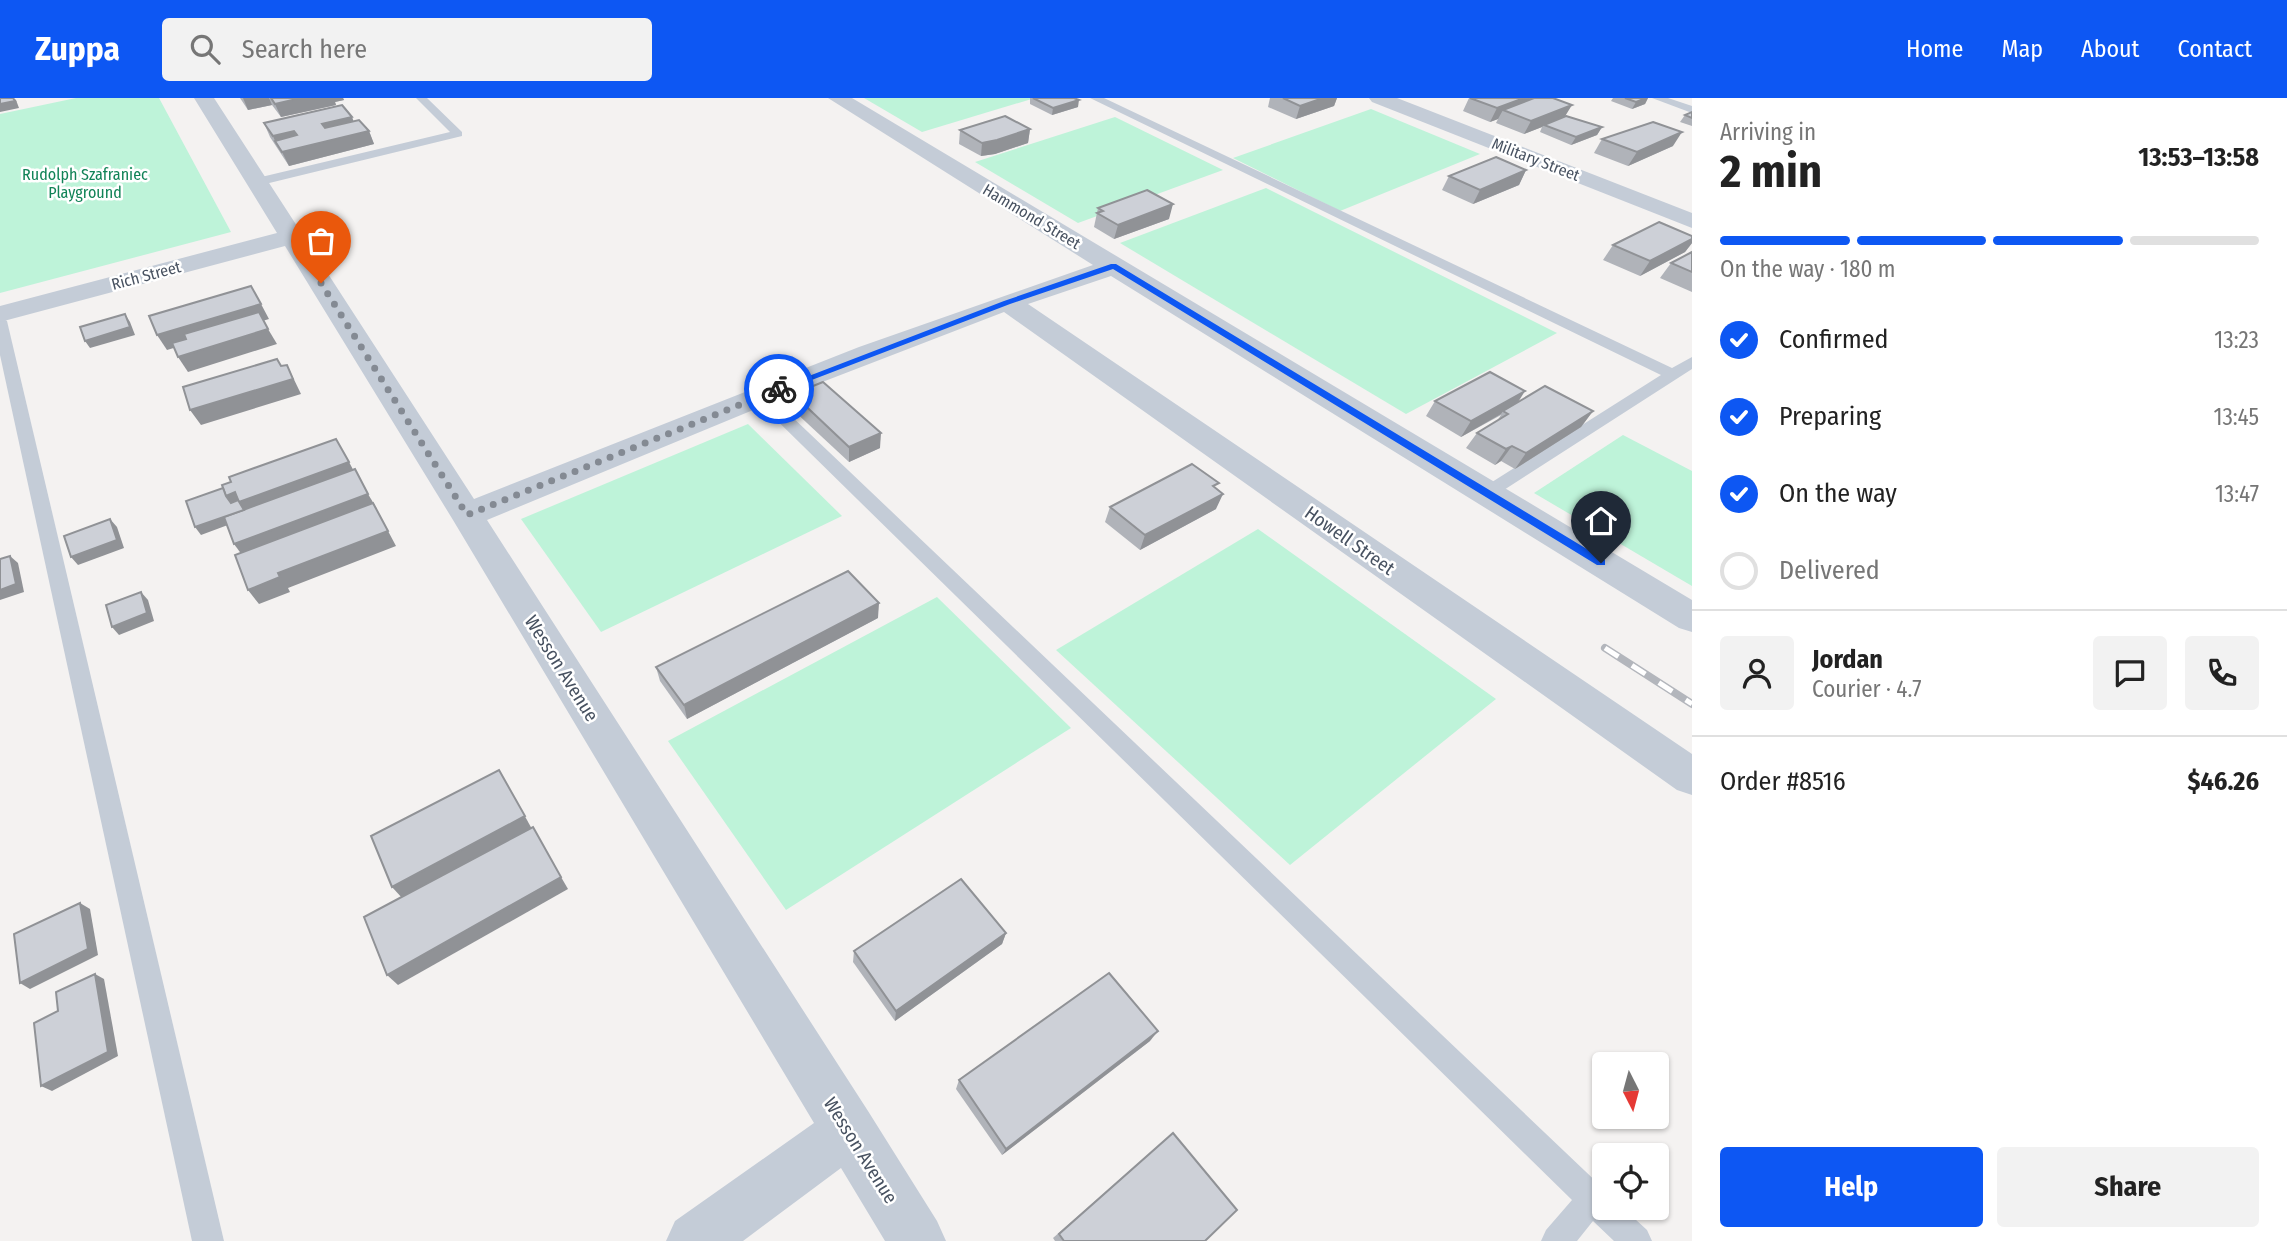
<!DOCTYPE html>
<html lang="en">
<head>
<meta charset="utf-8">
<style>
  :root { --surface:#fff; --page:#f2f2f2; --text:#222; --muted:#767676; --line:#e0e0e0; --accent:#0d57f3 }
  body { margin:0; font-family:"Fira Sans Condensed",sans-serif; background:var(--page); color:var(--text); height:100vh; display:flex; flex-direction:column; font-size:26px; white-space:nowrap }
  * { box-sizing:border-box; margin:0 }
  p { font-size:23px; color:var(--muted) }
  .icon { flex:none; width:38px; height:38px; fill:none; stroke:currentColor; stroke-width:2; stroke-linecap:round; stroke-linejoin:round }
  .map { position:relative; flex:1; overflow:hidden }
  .panel { display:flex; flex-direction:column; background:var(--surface); width:595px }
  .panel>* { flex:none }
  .needle { width:46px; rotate:174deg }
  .controls { position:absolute; left:1592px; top:954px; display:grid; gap:14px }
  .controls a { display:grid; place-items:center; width:77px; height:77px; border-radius:7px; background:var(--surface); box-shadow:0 2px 5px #0004; font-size:35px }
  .pin { position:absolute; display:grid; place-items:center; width:60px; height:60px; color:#fff; margin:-72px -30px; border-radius:50% 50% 50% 0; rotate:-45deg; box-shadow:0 0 7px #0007 }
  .pin .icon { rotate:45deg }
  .courier { position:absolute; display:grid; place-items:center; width:70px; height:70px; margin:-35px; border:5px solid #0d57f3; border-radius:50%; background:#fff; color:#222; box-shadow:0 2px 9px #0007 }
  .head em { font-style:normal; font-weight:700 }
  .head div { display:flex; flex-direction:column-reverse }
  .head { display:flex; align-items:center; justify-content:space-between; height:119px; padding:0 28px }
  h1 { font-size:46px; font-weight:700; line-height:52px }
  .bar { display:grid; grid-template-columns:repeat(4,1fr); gap:10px 7px; align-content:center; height:84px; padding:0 28px }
  .bar i { height:9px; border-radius:5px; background:var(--line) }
  .bar .on { background:var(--accent) }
  .bar p { grid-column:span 4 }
  .line { display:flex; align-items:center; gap:18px; padding:0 28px; border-top:2px solid var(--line) }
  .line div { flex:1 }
  .round { display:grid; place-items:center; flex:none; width:74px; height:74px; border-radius:7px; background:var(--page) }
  ol { padding:0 28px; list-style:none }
  li { display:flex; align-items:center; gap:21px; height:77px }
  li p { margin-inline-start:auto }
  li .icon { padding:7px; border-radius:50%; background:var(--accent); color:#fff; stroke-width:4 }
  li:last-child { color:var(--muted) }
  li i { width:38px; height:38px; border:4px solid var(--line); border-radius:50% }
  .action { display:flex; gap:14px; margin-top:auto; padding:14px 28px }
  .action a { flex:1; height:80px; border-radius:7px; background:var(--accent); color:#fff; font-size:28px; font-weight:700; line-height:80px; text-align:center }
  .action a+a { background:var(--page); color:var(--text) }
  header { display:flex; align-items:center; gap:42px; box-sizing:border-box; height:98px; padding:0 35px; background:var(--accent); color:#fff }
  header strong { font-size:33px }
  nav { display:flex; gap:38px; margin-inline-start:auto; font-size:24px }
  .search { width:490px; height:63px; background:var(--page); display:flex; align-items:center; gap:18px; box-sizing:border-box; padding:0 24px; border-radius:7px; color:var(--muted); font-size:26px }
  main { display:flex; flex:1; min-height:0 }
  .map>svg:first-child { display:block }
  .green { fill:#bef3d9 }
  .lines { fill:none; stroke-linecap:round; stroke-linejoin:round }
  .service { fill:#c4ccd7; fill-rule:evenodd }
  .minor { fill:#c4ccd7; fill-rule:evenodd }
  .rail-casing { stroke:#b3b6bc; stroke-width:8 }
  .rail { stroke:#fff; stroke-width:5; stroke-dasharray:16; stroke-linecap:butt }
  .wall { fill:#b0b3b9 }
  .shaded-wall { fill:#909296 }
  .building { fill:#cdd0d7; stroke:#909296; stroke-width:2 }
  .route { fill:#0d57f3 }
  .done { stroke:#848a93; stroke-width:7; stroke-dasharray:0 12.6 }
  .labels { text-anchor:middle; stroke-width:5; stroke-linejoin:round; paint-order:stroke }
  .far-street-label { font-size:16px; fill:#485261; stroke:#fff }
  .far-park-label { font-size:16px; fill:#118357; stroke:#fff }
  .street-label { font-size:19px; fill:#485261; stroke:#fff }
</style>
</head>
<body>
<header>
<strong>Zuppa</strong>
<div class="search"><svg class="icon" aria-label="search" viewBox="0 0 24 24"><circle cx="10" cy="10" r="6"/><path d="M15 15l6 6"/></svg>Search here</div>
<nav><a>Home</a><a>Map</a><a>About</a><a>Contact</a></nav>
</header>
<main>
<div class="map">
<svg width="1692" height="1143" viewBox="0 0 1692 1143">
  <rect width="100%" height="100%" fill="#f4f2f1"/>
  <!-- green -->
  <g class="green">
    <path d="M76 0H159L231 134 0 195V16Z"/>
    <path d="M864 0H1035L922 34Z"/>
    <path d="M1371 11 1480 56 1340 113 1233 60Z"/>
    <path d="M1115 19 1223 72 1078 125 975 64Z"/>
    <path d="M1266 90 1557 235 1406 316 1120 145Z"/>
    <path d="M748 326 842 418 601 534 521 421Z"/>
    <path d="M1623 337 1692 373V488L1534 395Z"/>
    <path d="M1258 431 1496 601 1290 767 1056 552Z"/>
    <path d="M937 499 1071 630 786 812 668 643Z"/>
  </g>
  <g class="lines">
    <!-- service -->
    <g class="service">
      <path d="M416 0H427L462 34V38L257 88 251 84 253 81 450 34Z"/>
      <path d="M1090 0H1104L1672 270 1692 259V271L1493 399H1481L1478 395 1481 391 1661 277Z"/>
      <path d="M1652 0H1668L1692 8V15Z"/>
      <path d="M0 219 7 223 224 1143H192L0 257Z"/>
      <path d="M761 293 767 295 1605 1092V1110H1623L1647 1132 1652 1143H1614L1593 1123 1577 1143H1541L1546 1132 1572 1102 755 301 753 298 755 295Z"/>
    </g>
    <!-- minor -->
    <g class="minor">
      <path d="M194 0H214L474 401 859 249 1093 167 828 0H852L1692 502V534L1679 530 1111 178 1028 206 1692 656V697L1677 692 1004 214 799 293 487 422 868 1013 937 1123 946 1143H885L841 1070 743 1143H666L675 1123 814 1025 453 422 285 148 0 224V208L277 135Z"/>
      <path d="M1369 0H1397L1692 115V130L1372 4Z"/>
    </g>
    <!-- rail casing -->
    <g class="rail-casing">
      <path id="rail" d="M1605 550 1692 606"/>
    </g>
    <!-- rail -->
    <use href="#rail" class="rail"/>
  </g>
  <!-- wall -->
  <g class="wall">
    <path d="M240 0H343L344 2 335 4 336 7 281 19 272 7 248 12Z"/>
    <path d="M1030 0H1074L1078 9 1052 17 1030 6Z"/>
    <path d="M1270 0H1337L1334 8 1296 21 1268 9Z"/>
    <path d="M1469 0 1565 19 1602 29 1597 37 1571 47 1540 34 1542 29 1524 36 1496 25 1498 21 1490 24 1463 13Z"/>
    <path d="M1613 0H1648L1645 6 1632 11 1611 3Z"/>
    <path d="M1692 14V28L1680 24 1685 17Z"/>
    <path d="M352 19 353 23 369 33 374 46 289 68 270 39 264 25Z"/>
    <path d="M1030 31 1028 45 995 56 981 58 959 46 960 32Z"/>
    <path d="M1602 41 1673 48 1628 68 1594 55Z"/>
    <path d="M1526 72 1519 87 1473 106 1442 92 1449 78Z"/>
    <path d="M1098 110 1169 121 1114 141 1094 129Z"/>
    <path d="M1692 138V145L1685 154 1640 178 1603 162 1613 147Z"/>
    <path d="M1692 154V194L1660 180 1671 165Z"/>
    <path d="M793 296 880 350 849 364 793 312Z"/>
    <path d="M1435 303 1517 305 1593 313 1581 329 1515 371 1501 363 1495 367 1466 350 1477 335 1497 323 1501 317 1461 339 1426 318Z"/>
    <path d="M1110 409 1216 411 1140 452 1105 424Z"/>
    <path d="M878 520 687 621 660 583 656 569Z"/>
    <path d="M1006 835 1002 846 895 923 853 864 854 853Z"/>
    <path d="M1150 943 1002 1057 956 991 959 982Z"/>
    <path d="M1173 1035 1205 1143H1055L1053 1140Z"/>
  </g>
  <!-- shaded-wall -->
  <g class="shaded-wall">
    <path d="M13 0 16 2 19 10 0 14V6Z"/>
    <path d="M243 0H269L272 7 248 12Z"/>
    <path d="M271 0H343L344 2 335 4 336 7 281 19 275 6Z"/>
    <path d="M1323 0H1337L1334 8 1296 21 1300 8Z"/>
    <path d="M1524 0H1535L1503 12 1498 21 1490 24 1497 10Z"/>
    <path d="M1646 0H1648L1645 6 1632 11 1636 4Z"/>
    <path d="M1079 2 1078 9 1052 17 1053 10Z"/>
    <path d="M1572 7 1564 20 1544 27 1542 29 1524 36 1531 23Z"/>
    <path d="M352 19 357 33 328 40 322 26Z"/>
    <path d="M1602 29 1597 37 1571 47 1576 39Z"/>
    <path d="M1030 31 1028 45 995 56 981 58 982 45Z"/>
    <path d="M294 33 300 47 275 43 273 38Z"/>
    <path d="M369 33 374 46 289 68 282 54Z"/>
    <path d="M1682 34 1673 48 1628 68 1637 54Z"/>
    <path d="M1526 72 1519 87 1473 106 1480 92Z"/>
    <path d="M1173 106 1169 121 1114 141 1118 127Z"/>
    <path d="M1692 141V145L1685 154 1640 178 1650 163Z"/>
    <path d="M261 206 269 221 167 252 157 237Z"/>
    <path d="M125 216 130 224 135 237 90 250 85 243Z"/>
    <path d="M268 231 277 246 188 274 178 259Z"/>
    <path d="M287 267 301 296 201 327 190 312 288 282Z"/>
    <path d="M1525 293 1515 309 1503 313 1501 316 1461 339 1471 323Z"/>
    <path d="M1593 313 1581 329 1515 371 1526 355Z"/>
    <path d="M881 335 880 350 849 364V349Z"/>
    <path d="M1512 348 1501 363 1495 367 1506 351Z"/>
    <path d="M349 364 357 379 201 437 195 429 236 413 226 398 227 395Z"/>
    <path d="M368 396 377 411 245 461 234 446Z"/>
    <path d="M1223 396 1216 411 1140 452 1145 437Z"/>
    <path d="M110 421 117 429 124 450 78 467 71 459Z"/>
    <path d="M388 433 396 448 288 490 290 494 259 506 248 492 278 475Z"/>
    <path d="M10 458 18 465 24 494 0 502V492Z"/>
    <path d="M141 494 148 502 154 523 119 537 112 529Z"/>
    <path d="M879 505 878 520 687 621 684 607Z"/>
    <path d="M499 672 532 731 403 801 392 789Z"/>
    <path d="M561 779 568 791 398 887 387 877Z"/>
    <path d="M80 805 90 811 98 857 30 891 20 885Z"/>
    <path d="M1006 835 1002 846 895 923 896 913Z"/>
    <path d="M95 876 104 881 118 958 52 993 41 988Z"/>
    <path d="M1158 933 1150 943 1002 1057 1006 1051Z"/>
  </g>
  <!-- building -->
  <g class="building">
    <path d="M0 0H13L15 3 0 6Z"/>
    <path d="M271 0H301L275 6Z"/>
    <path d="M1033 0H1074L1079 2 1053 10Z"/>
    <path d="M1283 0H1323L1300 8Z"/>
    <path d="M1470 0H1524L1497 10Z"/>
    <path d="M1534 0H1553L1572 7 1531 23 1503 12Z"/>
    <path d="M1625 0H1646L1636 4Z"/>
    <path d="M342 7 352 19 322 26 325 30 359 22 369 33 282 54 275 43 297 37 294 33 273 38 264 25Z"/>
    <path d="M1692 14V20L1685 17Z"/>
    <path d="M1005 18 1030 31 997 42 982 45 960 32Z"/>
    <path d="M1566 18 1602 29 1576 39 1544 27Z"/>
    <path d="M1653 24 1682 34 1637 54 1602 41Z"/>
    <path d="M1496 59 1526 72 1480 92 1449 78Z"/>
    <path d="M1147 92 1173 106 1118 127 1097 115 1103 113 1098 110Z"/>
    <path d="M1659 124 1692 138V141L1650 163 1613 147Z"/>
    <path d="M1692 154V174L1671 165Z"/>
    <path d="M251 188 261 206 157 237 149 218Z"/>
    <path d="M259 214 268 231 178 259 172 245 186 241 184 236Z"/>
    <path d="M125 216 130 229 85 243 80 229Z"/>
    <path d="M277 261 281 268 287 267 293 281 190 312 183 289Z"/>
    <path d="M1490 274 1525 293 1471 323 1435 303Z"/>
    <path d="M823 284 881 335 849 349 793 296Z"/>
    <path d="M1545 288 1593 313 1526 355 1512 348 1506 351 1477 335 1508 316 1503 313Z"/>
    <path d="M336 341 349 364 239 404 235 394 226 398 222 387 231 384 229 379Z"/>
    <path d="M1192 366 1219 385 1213 388 1223 396 1145 437 1110 409Z"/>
    <path d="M355 371 368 396 234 446 224 419Z"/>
    <path d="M223 390 226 398 231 405 238 402 244 412 195 429 186 403Z"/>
    <path d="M373 405 388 433 278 475 280 479 248 492 235 457Z"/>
    <path d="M110 421 117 442 71 459 64 438Z"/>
    <path d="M10 458 16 486 0 492V461Z"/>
    <path d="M848 473 879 505 684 607 656 569Z"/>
    <path d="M141 494 147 515 112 529 106 507Z"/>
    <path d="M499 672 525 718 392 789 371 738Z"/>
    <path d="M533 729 561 779 387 877 364 819Z"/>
    <path d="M961 781 1006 835 896 913 854 853Z"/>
    <path d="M80 805 88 851 20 885 14 836Z"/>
    <path d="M1109 875 1158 933 1006 1051 959 982Z"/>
    <path d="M95 876 108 954 41 988 34 925 58 913 56 894Z"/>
    <path d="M1173 1035 1237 1112 1205 1143H1064L1059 1136Z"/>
  </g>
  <!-- route -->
  <path class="route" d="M1111 166H1116L1605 462V467H1597L1113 171 1010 206 783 293 775 291 1004 203Z"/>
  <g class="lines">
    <!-- done -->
    <path class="done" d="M321 185 467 417 779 291"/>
  </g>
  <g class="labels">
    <!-- far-street labels -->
    <g class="far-street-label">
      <text transform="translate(1536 61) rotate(21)" y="6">Military Street</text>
      <text transform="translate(1032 118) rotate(31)" y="6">Hammond Street</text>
      <text transform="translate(146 177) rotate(-15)" y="6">Rich Street</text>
    </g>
    <!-- far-park labels -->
    <g class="far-park-label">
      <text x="85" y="82">Rudolph Szafraniec<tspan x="85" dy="18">Playground</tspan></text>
    </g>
    <!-- street labels -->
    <g class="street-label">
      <text transform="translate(1350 442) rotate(35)" y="7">Howell Street</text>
      <text transform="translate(562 570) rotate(58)" y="7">Wesson Avenue</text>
      <text transform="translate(861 1052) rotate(58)" y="7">Wesson Avenue</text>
    </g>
  </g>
</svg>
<div class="controls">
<a><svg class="needle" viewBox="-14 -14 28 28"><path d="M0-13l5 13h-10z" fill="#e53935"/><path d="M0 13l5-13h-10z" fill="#767676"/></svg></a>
<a><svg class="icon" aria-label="locate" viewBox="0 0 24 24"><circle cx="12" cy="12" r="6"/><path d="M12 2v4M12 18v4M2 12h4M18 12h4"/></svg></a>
</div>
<div class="pin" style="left:321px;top:185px;background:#ea580c"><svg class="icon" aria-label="bag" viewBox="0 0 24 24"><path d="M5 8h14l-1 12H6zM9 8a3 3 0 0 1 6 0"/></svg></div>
<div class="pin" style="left:1601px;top:465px;background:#1f2937"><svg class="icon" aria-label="home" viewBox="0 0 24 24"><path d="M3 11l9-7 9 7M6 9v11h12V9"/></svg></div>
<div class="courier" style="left:779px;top:291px"><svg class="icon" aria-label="bike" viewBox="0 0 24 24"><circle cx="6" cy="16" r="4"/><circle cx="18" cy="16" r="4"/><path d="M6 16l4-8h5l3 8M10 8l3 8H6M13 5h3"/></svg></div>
</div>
<section class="panel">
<div class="head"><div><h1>2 min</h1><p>Arriving in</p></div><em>13:53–13:58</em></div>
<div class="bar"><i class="on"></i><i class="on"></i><i class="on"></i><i></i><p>On the way · 180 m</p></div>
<ol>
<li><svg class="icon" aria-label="check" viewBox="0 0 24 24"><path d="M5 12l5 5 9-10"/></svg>Confirmed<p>13:23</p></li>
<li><svg class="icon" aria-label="check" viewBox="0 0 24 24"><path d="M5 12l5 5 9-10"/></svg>Preparing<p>13:45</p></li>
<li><svg class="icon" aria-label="check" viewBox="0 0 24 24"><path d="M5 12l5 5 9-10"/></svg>On the way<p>13:47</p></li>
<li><i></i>Delivered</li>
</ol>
<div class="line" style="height:126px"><a class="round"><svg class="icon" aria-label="person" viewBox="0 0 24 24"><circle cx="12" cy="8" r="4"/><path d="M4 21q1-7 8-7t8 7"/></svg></a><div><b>Jordan</b><p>Courier · 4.7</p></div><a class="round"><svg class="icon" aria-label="chat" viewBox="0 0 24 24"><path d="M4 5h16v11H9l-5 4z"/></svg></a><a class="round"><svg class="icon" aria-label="phone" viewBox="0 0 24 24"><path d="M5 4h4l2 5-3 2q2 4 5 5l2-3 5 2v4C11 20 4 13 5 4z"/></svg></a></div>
<div class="line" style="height:91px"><div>Order #8516</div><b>$46.26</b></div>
<div class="action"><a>Help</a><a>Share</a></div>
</section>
</main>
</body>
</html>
